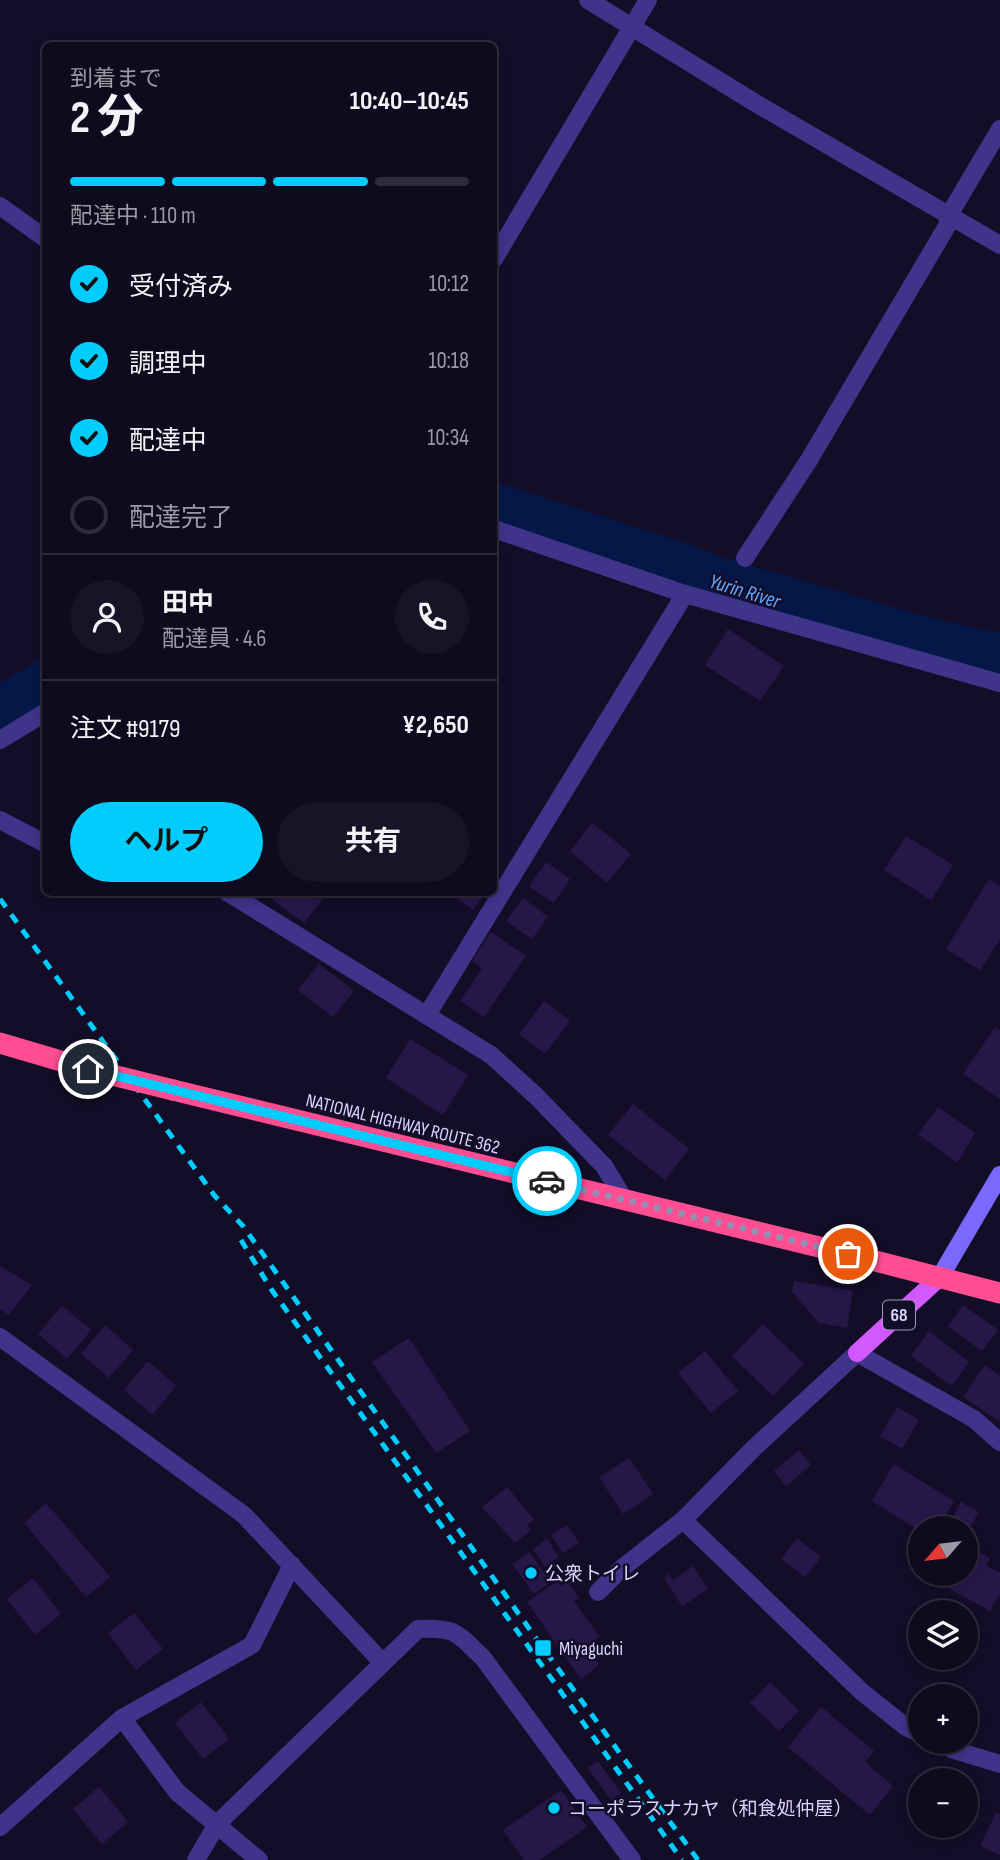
<!DOCTYPE html>
<html lang="ja">
<head>
<meta charset="utf-8">
<style>
  :root { --surface:#0f0a1d; --page:#181326; --text:#f1f3f6; --muted:#9b9aa4; --line:#2f2b3b; --accent:#00ccfd }
  body { margin:0; font-family:"Sofia Sans Condensed","Noto Sans JP",sans-serif; background:var(--page); color:var(--text); height:100vh; display:flex; flex-direction:column; font-size:26px; white-space:nowrap }
  * { box-sizing:border-box; margin:0 }
  p { font-size:23px; color:var(--muted) }
  .icon { flex:none; width:38px; height:38px; fill:none; stroke:currentColor; stroke-width:2; stroke-linecap:round; stroke-linejoin:round }
  .map { position:relative; flex:1; overflow:hidden }
  .sheet { position:absolute; left:42px; top:42px; width:455px; height:854px; display:flex; flex-direction:column; background:var(--surface); border-radius:10px; box-shadow:0 4px 10px #0003,0 0 0 2px var(--line) }
  .sheet>* { flex:none }
  .needle { width:46px; rotate:242deg }
  .fabs { position:absolute; left:908px; top:1516px; display:grid; gap:14px }
  .fabs a { display:grid; place-items:center; width:70px; height:70px; border-radius:50%; background:var(--surface); box-shadow:0 4px 10px #0003,0 0 0 2px var(--line); font-size:35px }
  .pin { position:absolute; display:grid; place-items:center; width:60px; height:60px; color:#fff; margin:-30px; border:4px solid #fff; border-radius:50%; box-shadow:0 2px 7px #0007 }
  .courier { position:absolute; display:grid; place-items:center; width:70px; height:70px; margin:-35px; border:5px solid #00ccfd; border-radius:50%; background:#fff; color:#222; box-shadow:0 2px 9px #0007 }
  .headline em { font-style:normal; font-weight:700 }
  .headline div { display:flex; flex-direction:column-reverse }
  .headline { display:flex; align-items:center; justify-content:space-between; height:119px; padding:0 28px }
  h1 { font-size:46px; font-weight:700; line-height:52px }
  .bar { display:grid; grid-template-columns:repeat(4,1fr); gap:10px 7px; align-content:center; height:84px; padding:0 28px }
  .bar i { height:9px; border-radius:5px; background:var(--line) }
  .bar .on { background:var(--accent) }
  .bar p { grid-column:span 4 }
  .line { display:flex; align-items:center; gap:18px; padding:0 28px; border-top:2px solid var(--line) }
  .line div { flex:1 }
  .round { display:grid; place-items:center; flex:none; width:74px; height:74px; border-radius:37px; background:var(--page) }
  ol { padding:0 28px; list-style:none }
  li { display:flex; align-items:center; gap:21px; height:77px }
  li p { margin-inline-start:auto }
  li .icon { padding:7px; border-radius:50%; background:var(--accent); color:#111; stroke-width:4 }
  li:last-child { color:var(--muted) }
  li i { width:38px; height:38px; border:4px solid var(--line); border-radius:50% }
  .button { display:flex; gap:14px; margin-top:auto; padding:14px 28px }
  .button a { flex:1; height:80px; border-radius:42px; background:var(--accent); color:#111; font-size:28px; font-weight:700; line-height:80px; text-align:center }
  .button a+a { background:var(--page); color:var(--text) }
  .map>svg:first-child { display:block }
  .lines { fill:none; stroke-linecap:round; stroke-linejoin:round }
  .river { stroke:#051747; stroke-width:52 }
  .building { fill:#261749 }
  .street { stroke:#3f338a; stroke-width:18 }
  .secondary { stroke:#7b69ff; stroke-width:18 }
  .primary { stroke:#d159ff; stroke-width:18 }
  .highway { stroke:#ff4d92; stroke-width:21 }
  .rail { stroke:#00ccfd; stroke-width:5; stroke-dasharray:10 9; stroke-linecap:butt }
  .highway-bridge { stroke:#ff4d92; stroke-width:21 }
  .done { stroke:#968db3; stroke-width:7; stroke-dasharray:0 12.6 }
  .route { stroke:#00ccfd; stroke-width:9 }
  .poi-dot { fill:#00ccfd; stroke:#140d27; stroke-width:2.5 }
  .labels { text-anchor:middle; stroke-width:5; stroke-linejoin:round; paint-order:stroke }
  .shield { fill:#140d27; stroke:#a097be; stroke-width:2 }
  .shield-label { font-size:18px; font-weight:bold; fill:#dcd2ff }
  .street-label { font-size:19px; fill:#dcd2ff; stroke:#140d27 }
  .poi-label { font-size:19px; fill:#dcd2ff; stroke:#140d27; text-anchor:start }
  .water-label { font-size:21px; font-style:italic; fill:#60a7ff; stroke:#140d27 }
</style>
</head>
<body>
<div class="map">
<svg width="1000" height="1860" viewBox="0 0 1000 1860">
  <rect width="100%" height="100%" fill="#140d27"/>
  <g class="lines">
    <!-- river -->
    <g class="river">
      <path d="M494 509 679 568 712 581 913 640 1000 660"/>
      <path d="M0 713 46 686"/>
    </g>
  </g>
  <!-- building -->
  <g class="building">
    <path d="M728 629 784 666 760 701 705 665Z"/>
    <path d="M592 823 631 854 607 883 570 851Z"/>
    <path d="M906 836 953 865 931 900 884 870Z"/>
    <path d="M546 862 570 879 554 903 529 887Z"/>
    <path d="M989 879 1000 886V939L980 970 946 949Z"/>
    <path d="M262 892H318L324 897 304 923Z"/>
    <path d="M448 892H486L473 910Z"/>
    <path d="M523 898 548 917 532 939 506 921Z"/>
    <path d="M491 932 526 956 484 1017 460 1001 482 968 472 961Z"/>
    <path d="M319 964 354 991 333 1017 298 990Z"/>
    <path d="M544 1001 570 1021 545 1054 519 1034Z"/>
    <path d="M995 1027 1000 1030V1099L963 1074Z"/>
    <path d="M410 1039 468 1075 443 1115 386 1078Z"/>
    <path d="M633 1104 689 1149 665 1180 608 1135Z"/>
    <path d="M938 1107 975 1133 957 1163 918 1134Z"/>
    <path d="M0 1266 32 1285 9 1315 0 1309Z"/>
    <path d="M794 1281 853 1291 847 1328 819 1323 792 1292Z"/>
    <path d="M963 1305 998 1330 982 1351 948 1326Z"/>
    <path d="M62 1306 91 1330 67 1359 38 1334Z"/>
    <path d="M763 1324 804 1364 773 1396 732 1356Z"/>
    <path d="M105 1325 133 1350 109 1378 81 1354Z"/>
    <path d="M929 1331 969 1362 952 1386 911 1356Z"/>
    <path d="M409 1338 470 1431 436 1453 372 1362Z"/>
    <path d="M705 1351 738 1391 711 1413 678 1373Z"/>
    <path d="M148 1361 176 1386 152 1415 124 1390Z"/>
    <path d="M985 1365 1000 1376V1422L963 1397Z"/>
    <path d="M897 1407 919 1420 902 1449 880 1436Z"/>
    <path d="M799 1450 811 1465 786 1486 774 1471Z"/>
    <path d="M629 1458 653 1494 623 1514 599 1477Z"/>
    <path d="M894 1464 954 1501 938 1528H920V1531L872 1501Z"/>
    <path d="M507 1487 534 1520 527 1525 531 1530 515 1543 482 1507Z"/>
    <path d="M961 1502 979 1512 966 1534V1528H947Z"/>
    <path d="M46 1503 110 1577 86 1597 24 1523Z"/>
    <path d="M567 1525 579 1543 563 1553 551 1535Z"/>
    <path d="M797 1538 821 1557 805 1577 781 1559Z"/>
    <path d="M547 1539 559 1557 545 1567 533 1549Z"/>
    <path d="M966 1545 990 1558 986 1566 1000 1573V1593L990 1611 941 1584 947 1573H966Z"/>
    <path d="M529 1552 551 1582 534 1594 512 1564Z"/>
    <path d="M693 1566 708 1589 682 1606 664 1578 669 1574 673 1580Z"/>
    <path d="M33 1578 61 1614 35 1635 7 1599Z"/>
    <path d="M557 1581 561 1586 567 1581 579 1598 574 1601 600 1637 586 1647 599 1665 581 1679 527 1602Z"/>
    <path d="M134 1613 163 1649 136 1670 108 1633Z"/>
    <path d="M770 1682 799 1711 779 1731 750 1703Z"/>
    <path d="M201 1702 229 1739 203 1759 175 1723Z"/>
    <path d="M821 1707 874 1751 865 1762 893 1786 870 1815 788 1747Z"/>
    <path d="M598 1761 621 1793 611 1800 588 1768Z"/>
    <path d="M99 1787 128 1822 102 1844 73 1809Z"/>
    <path d="M561 1790 587 1827 540 1860H524L503 1830Z"/>
    <path d="M996 1813 1000 1815V1855L980 1846Z"/>
  </g>
  <g class="lines">
    <!-- street -->
    <g class="street">
      <path d="M588 0 757 104 1000 245"/>
      <path d="M0 206 46 239"/>
      <path d="M494 259 648 0"/>
      <path d="M494 529 685 594 1000 683"/>
      <path d="M745 558 809 460 947 226 949 215 1000 129"/>
      <path d="M0 740 46 712"/>
      <path d="M0 820 46 844"/>
      <path d="M227 892 491 1055 536 1096 604 1166 624 1199"/>
      <path d="M427 1015 685 594"/>
      <path d="M0 1337 244 1515 382 1662"/>
      <path d="M683 1520 862 1692 906 1727 920 1734"/>
      <path d="M598 1592 621 1569 683 1520 754 1448 857 1353 974 1419 1000 1442"/>
      <path d="M122 1718 177 1792 259 1860"/>
      <path d="M935 1741 954 1750 1000 1764"/>
      <path d="M0 1827 122 1718 252 1645 292 1565"/>
      <path d="M196 1860 217 1824 418 1629C456 1627 457 1633 483 1658L632 1860"/>
    </g>
    <!-- secondary -->
    <path class="secondary" d="M940 1277 1000 1175"/>
    <!-- primary -->
    <path class="primary" d="M857 1353 940 1277"/>
    <!-- highway -->
    <g class="highway">
      <path d="M0 1043 88 1069"/>
      <path d="M173 1090 848 1254 1000 1293"/>
    </g>
    <!-- rail -->
    <g class="rail">
      <path d="M0 899 214 1195 243 1226 543 1648 698 1860"/>
      <path d="M241 1240 271 1289 682 1860"/>
    </g>
    <!-- highway-bridge -->
    <path class="highway-bridge" d="M88 1069 173 1090"/>
  </g>
  <g class="lines">
    <!-- done -->
    <path class="done" d="M547 1181 848 1254"/>
    <!-- route -->
    <path class="route" d="M88 1069 547 1181"/>
  </g>
  <!-- markers -->
  <g class="poi-dot">
    <circle cx="531" cy="1573" r="7"/>
    <rect x="534" y="1639" width="18" height="18" rx="3.5"/>
    <circle cx="554" cy="1808" r="7"/>
  </g>
  <g class="labels">
    <!-- shield labels -->
    <rect class="shield" x="883" y="1300.5" width="32" height="29" rx="5"/>
    <g class="shield-label">
      <text x="899" y="1321">68</text>
    </g>
    <!-- street labels -->
    <g class="street-label">
      <text transform="translate(403 1123) rotate(14)" y="7">NATIONAL HIGHWAY ROUTE 362</text>
    </g>
    <!-- poi labels -->
    <g class="poi-label">
      <text x="545" y="1580">公衆トイレ</text>
      <text x="559" y="1655">Miyaguchi</text>
      <text x="568" y="1815">コーポラスナカヤ（和食処仲屋）</text>
    </g>
    <!-- water labels -->
    <g class="water-label">
      <text transform="translate(745 591) rotate(17)" y="7">Yurin River</text>
    </g>
  </g>
</svg>
<div class="fabs">
<a><svg class="needle" viewBox="-14 -14 28 28"><path d="M0-13l5 13h-10z" fill="#e53935"/><path d="M0 13l5-13h-10z" fill="#9b9aa4"/></svg></a>
<a><svg class="icon" aria-label="layers" viewBox="0 0 24 24"><path d="M12 4l9 5-9 5-9-5zM3 14l9 5 9-5"/></svg></a>
<a>+</a>
<a>−</a>
</div>
<div class="pin" style="left:848px;top:1254px;background:#ea580c"><svg class="icon" aria-label="bag" viewBox="0 0 24 24"><path d="M5 8h14l-1 12H6zM9 8a3 3 0 0 1 6 0"/></svg></div>
<div class="pin" style="left:88px;top:1069px;background:#1f2937"><svg class="icon" aria-label="home" viewBox="0 0 24 24"><path d="M3 11l9-7 9 7M6 9v11h12V9"/></svg></div>
<div class="courier" style="left:547px;top:1181px"><svg class="icon" aria-label="car" viewBox="0 0 24 24"><path d="M5 17H2v-5l4-1 3-4h7l3 4 3 1v5h-3M9 17h6M6 11h13"/><circle cx="7" cy="17" r="2"/><circle cx="17" cy="17" r="2"/></svg></div>
<section class="sheet">
<div class="headline"><div><h1>2 分</h1><p>到着まで</p></div><em>10:40–10:45</em></div>
<div class="bar"><i class="on"></i><i class="on"></i><i class="on"></i><i></i><p>配達中 · 110 m</p></div>
<ol>
<li><svg class="icon" aria-label="check" viewBox="0 0 24 24"><path d="M5 12l5 5 9-10"/></svg>受付済み<p>10:12</p></li>
<li><svg class="icon" aria-label="check" viewBox="0 0 24 24"><path d="M5 12l5 5 9-10"/></svg>調理中<p>10:18</p></li>
<li><svg class="icon" aria-label="check" viewBox="0 0 24 24"><path d="M5 12l5 5 9-10"/></svg>配達中<p>10:34</p></li>
<li><i></i>配達完了</li>
</ol>
<div class="line" style="height:126px"><a class="round"><svg class="icon" aria-label="person" viewBox="0 0 24 24"><circle cx="12" cy="8" r="4"/><path d="M4 21q1-7 8-7t8 7"/></svg></a><div><b>田中</b><p>配達員 · 4.6</p></div><a class="round"><svg class="icon" aria-label="phone" viewBox="0 0 24 24"><path d="M5 4h4l2 5-3 2q2 4 5 5l2-3 5 2v4C11 20 4 13 5 4z"/></svg></a></div>
<div class="line" style="height:91px"><div>注文 #9179</div><b>¥2,650</b></div>
<div class="button"><a>ヘルプ</a><a>共有</a></div>
</section>
</div>
</body>
</html>
